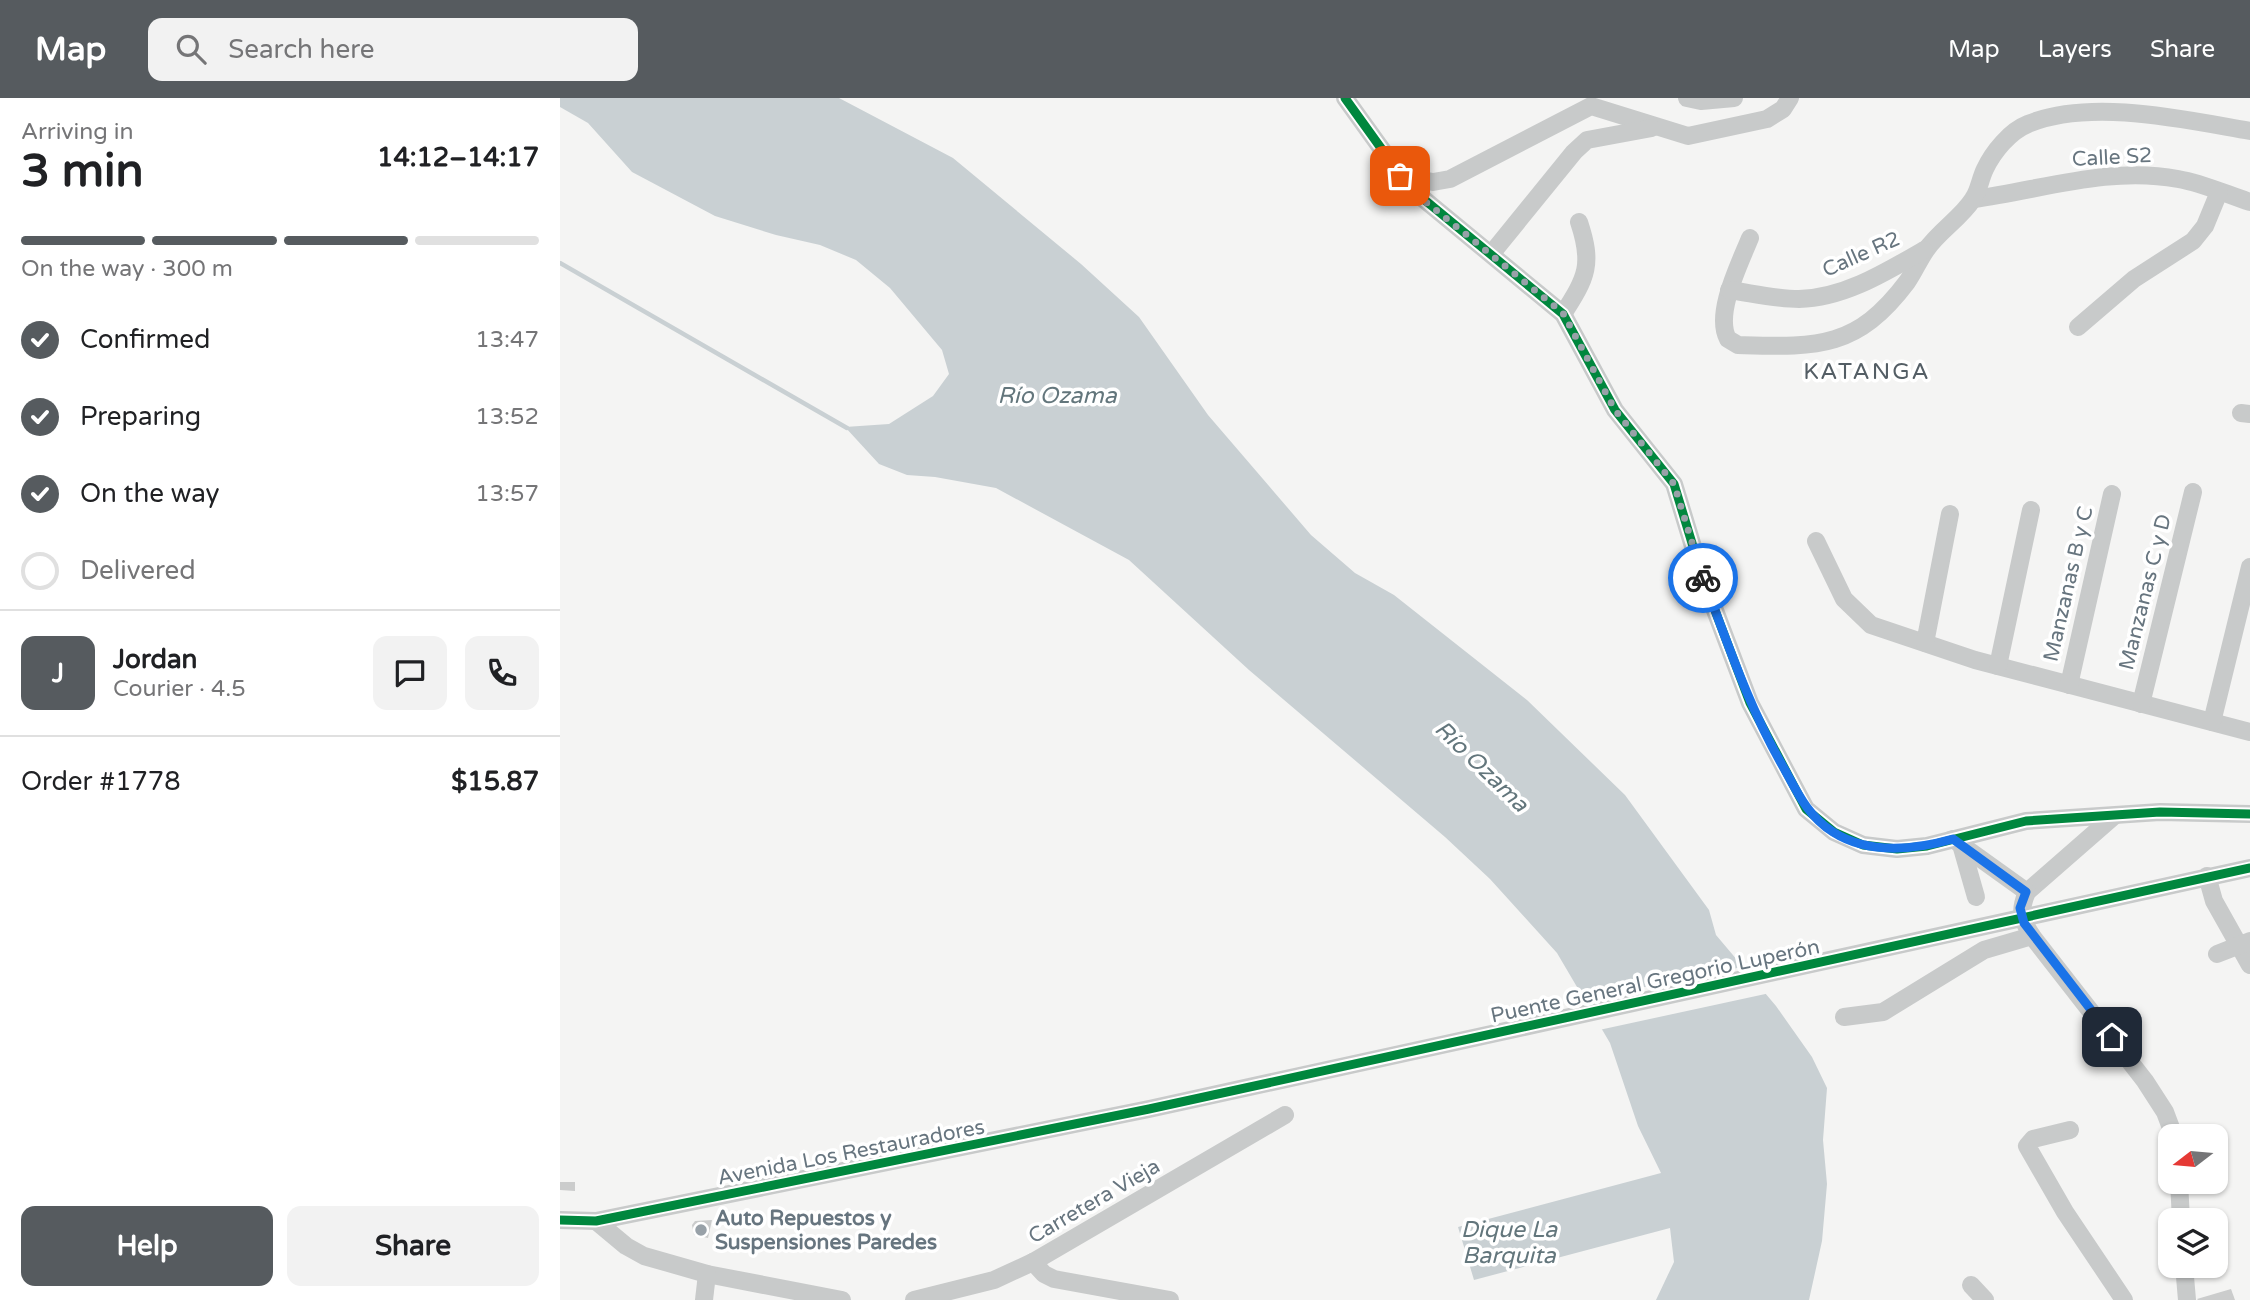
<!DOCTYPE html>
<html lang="en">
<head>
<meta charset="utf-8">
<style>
  :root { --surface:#fff; --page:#f2f2f2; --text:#202124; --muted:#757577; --line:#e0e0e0; --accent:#565b5f }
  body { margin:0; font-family:"Varela Round",sans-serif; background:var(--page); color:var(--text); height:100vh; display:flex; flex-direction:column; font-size:26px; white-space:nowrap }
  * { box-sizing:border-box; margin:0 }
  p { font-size:23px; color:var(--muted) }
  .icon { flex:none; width:38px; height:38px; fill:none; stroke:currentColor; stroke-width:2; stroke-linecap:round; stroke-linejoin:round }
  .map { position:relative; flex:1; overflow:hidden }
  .details { display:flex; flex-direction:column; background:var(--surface); width:560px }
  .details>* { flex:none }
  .needle { width:46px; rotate:254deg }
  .tools { position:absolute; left:1598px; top:1026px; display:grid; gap:14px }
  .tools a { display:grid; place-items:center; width:70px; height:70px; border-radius:14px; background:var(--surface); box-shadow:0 2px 5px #0004; font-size:35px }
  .pin { position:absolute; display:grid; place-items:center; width:60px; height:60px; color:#fff; margin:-30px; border-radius:14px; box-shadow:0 4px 10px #0006 }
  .courier { position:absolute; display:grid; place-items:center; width:70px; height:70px; margin:-35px; border:5px solid #1a73e8; border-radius:50%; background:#fff; color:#222; box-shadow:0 2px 9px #0007 }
  .head em { font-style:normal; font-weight:700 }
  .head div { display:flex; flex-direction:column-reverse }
  .head { display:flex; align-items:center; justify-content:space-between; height:119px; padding:0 21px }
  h1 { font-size:46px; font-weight:700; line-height:52px }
  .bar { display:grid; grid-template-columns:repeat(4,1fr); gap:10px 7px; align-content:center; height:84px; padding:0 21px }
  .bar i { height:9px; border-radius:5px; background:var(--line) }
  .bar .active { background:var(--accent) }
  .bar p { grid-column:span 4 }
  .line { display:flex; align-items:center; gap:18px; padding:0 21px; border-top:2px solid var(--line) }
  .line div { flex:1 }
  .round { display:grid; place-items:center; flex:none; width:74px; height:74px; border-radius:14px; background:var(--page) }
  ol { padding:0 21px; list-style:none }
  li { display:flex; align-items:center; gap:21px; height:77px }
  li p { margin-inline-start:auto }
  li .icon { padding:7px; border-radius:50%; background:var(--accent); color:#fff; stroke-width:4 }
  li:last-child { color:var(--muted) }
  li i { width:38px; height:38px; border:4px solid var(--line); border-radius:50% }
  .button { display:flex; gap:14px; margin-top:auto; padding:14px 21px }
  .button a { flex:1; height:80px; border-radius:14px; background:var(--accent); color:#fff; font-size:28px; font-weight:700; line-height:80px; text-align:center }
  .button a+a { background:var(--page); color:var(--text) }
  header { display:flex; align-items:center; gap:42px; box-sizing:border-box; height:98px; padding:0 35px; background:var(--accent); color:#fff }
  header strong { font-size:33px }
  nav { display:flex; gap:38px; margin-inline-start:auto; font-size:24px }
  .search { width:490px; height:63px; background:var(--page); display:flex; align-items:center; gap:18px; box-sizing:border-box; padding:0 24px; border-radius:14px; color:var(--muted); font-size:26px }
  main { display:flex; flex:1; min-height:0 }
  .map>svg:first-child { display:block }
  .water { fill:#c9d0d3 }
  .pier { fill:#f4f4f3 }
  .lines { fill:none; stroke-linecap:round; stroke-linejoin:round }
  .stream { stroke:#c9d0d3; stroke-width:4.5 }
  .building { fill:#cbcccc }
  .minor { stroke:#c8caca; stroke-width:18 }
  .cycleway-casing { stroke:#fff; stroke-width:13 }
  .cycleway { stroke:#00873e; stroke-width:9 }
  .done { stroke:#98a1a8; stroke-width:7; stroke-dasharray:0 12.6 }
  .route { stroke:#1a73e8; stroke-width:9 }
  .poi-dot { fill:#98a1a8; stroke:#fff; stroke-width:2.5 }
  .labels { text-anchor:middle; stroke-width:7; stroke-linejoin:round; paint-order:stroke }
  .street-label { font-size:21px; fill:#67757f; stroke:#fff }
  .poi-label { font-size:21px; font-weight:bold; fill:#67757f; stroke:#fff; text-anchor:start }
  .neighbourhood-label { font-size:23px; letter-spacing:2px; fill:#545e65; stroke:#fff }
  .water-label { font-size:23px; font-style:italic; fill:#63767c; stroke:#fff }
</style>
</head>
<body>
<header>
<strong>Map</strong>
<div class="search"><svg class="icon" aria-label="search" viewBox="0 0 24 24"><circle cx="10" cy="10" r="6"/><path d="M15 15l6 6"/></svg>Search here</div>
<nav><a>Map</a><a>Layers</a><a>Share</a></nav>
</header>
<main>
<section class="details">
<div class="head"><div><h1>3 min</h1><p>Arriving in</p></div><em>14:12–14:17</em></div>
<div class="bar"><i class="active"></i><i class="active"></i><i class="active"></i><i></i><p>On the way · 300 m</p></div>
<ol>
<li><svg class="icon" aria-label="check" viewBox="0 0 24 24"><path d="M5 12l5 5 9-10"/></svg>Confirmed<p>13:47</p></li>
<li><svg class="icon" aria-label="check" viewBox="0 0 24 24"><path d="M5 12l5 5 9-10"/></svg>Preparing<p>13:52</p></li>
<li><svg class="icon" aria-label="check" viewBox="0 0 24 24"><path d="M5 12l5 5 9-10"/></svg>On the way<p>13:57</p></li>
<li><i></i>Delivered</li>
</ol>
<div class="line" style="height:126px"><b class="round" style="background:var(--accent);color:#fff">J</b><div><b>Jordan</b><p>Courier · 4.5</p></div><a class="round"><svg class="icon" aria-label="chat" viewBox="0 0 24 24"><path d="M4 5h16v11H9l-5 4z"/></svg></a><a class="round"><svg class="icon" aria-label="phone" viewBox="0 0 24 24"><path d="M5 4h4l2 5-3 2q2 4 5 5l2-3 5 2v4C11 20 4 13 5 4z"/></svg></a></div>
<div class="line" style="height:91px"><div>Order #1778</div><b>$15.87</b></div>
<div class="button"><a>Help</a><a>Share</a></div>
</section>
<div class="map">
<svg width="1690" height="1202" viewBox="0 0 1690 1202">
  <rect width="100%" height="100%" fill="#f4f4f3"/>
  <!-- water -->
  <path class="water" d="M0 0H279L393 60 521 166 579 219 648 317 751 437 795 475 834 497 967 602 1065 697 1149 812 1156 837 1216 908 1252 959 1267 990 1263 1042 1267 1086 1262 1143 1249 1202H1096L1114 1164 1110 1130 914 1182 898 1129 1101 1075 1078 1028 1050 945 997 855 930 781 885 739 689 572 569 462 436 390 375 379 347 377 319 366 285 329 329 326 373 298 389 276 382 252 330 190 296 162 260 147 216 137 155 118 72 74 28 25 0 9Z"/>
  <!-- pier -->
  <path class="pier" d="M1187 868 1210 895 1039 932 1021 902Z"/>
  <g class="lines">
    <!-- stream -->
    <path class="stream" d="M0 165 287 330"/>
  </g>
  <!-- building -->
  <g class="building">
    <path d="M0 1084H15V1093L0 1092Z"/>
    <path d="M152 1122 148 1140 134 1137 132 1127 135 1123Z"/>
    <path d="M1671 1191 1675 1202H1638L1637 1201Z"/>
  </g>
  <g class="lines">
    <!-- minor -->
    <g class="minor">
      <path d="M785 0 849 89 1003 216 1055 312 1114 386 1142 478 1190 605 1246 711 1274 734 1303 747 1337 751 1367 748 1466 723 1600 714 1690 716"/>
      <path d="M1127 0 1141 3 1174 0"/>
      <path d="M840 78 873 84 890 81 1031 8 1128 38 1207 21 1223 11 1230 0"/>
      <path d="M1414 101C1481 92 1549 68 1618 81 1642 85 1666 96 1690 104"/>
      <path d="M1190 140C1180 165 1154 216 1168 241L1178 247C1256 249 1296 252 1347 184 1354 174 1359 162 1366 152 1379 133 1401 120 1413 101 1419 93 1420 81 1425 71 1433 54 1450 33 1468 26 1531 0 1626 22 1690 33"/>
      <path d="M932 155 1014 54 1027 42 1092 30"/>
      <path d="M1169 192C1191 195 1216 201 1239 201 1284 200 1326 174 1364 152"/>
      <path d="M1003 216C1027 179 1033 166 1019 124"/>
      <path d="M1518 229 1574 181 1633 143 1645 128 1659 94"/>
      <path d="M1681 315 1690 316"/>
      <path d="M1256 443 1284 501 1311 527 1415 562 1690 634"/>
      <path d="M1365 545 1390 416"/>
      <path d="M1438 568 1471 412"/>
      <path d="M1509 587 1552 396"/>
      <path d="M1581 606 1633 394"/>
      <path d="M1652 624 1690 469"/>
      <path d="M1554 718 1467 794C1459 813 1461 821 1472 838L1585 983 1605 1014 1614 1038"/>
      <path d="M1393 741 1467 794"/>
      <path d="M1402 750 1416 799"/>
      <path d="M1647 778 1654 803 1690 867"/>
      <path d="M1657 856 1690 843"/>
      <path d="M1284 919 1323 914 1424 852 1472 838"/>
      <path d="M1510 1032 1473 1041 1467 1048 1505 1114 1564 1202"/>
      <path d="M1619 1083 1621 1122"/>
      <path d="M0 1122 36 1123 589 1011 1690 770"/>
      <path d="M36 1123 66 1148 84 1158 147 1176 282 1202"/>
      <path d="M473 1164 484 1176 494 1181 610 1202"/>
      <path d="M1624 1167 1627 1202"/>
      <path d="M1411 1187 1425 1202"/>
      <path d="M144 1202 147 1176"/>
      <path d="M354 1202 434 1182 473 1164 725 1017"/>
    </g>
    <!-- cycleway casing -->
    <g class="cycleway-casing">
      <g id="cycleway">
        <path d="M785 0 849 89 1003 216 1055 312 1114 386 1142 478 1190 605 1246 711 1274 734 1303 747 1337 751 1367 748 1466 723 1600 714 1690 716"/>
        <path d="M0 1122 36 1123 589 1011 1690 770"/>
      </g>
    </g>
    <!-- cycleway -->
    <use href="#cycleway" class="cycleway"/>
  </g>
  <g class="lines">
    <!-- done -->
    <path class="done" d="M840 78 861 100 1003 215 1055 312 1114 386 1143 480"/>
    <!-- route -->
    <path class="route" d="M1143 480C1168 546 1189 610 1225 672 1238 696 1249 719 1273 734 1309 757 1354 752 1393 741L1466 794 1460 810 1464 825 1552 939"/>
  </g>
  <!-- markers -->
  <circle class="poi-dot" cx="141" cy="1132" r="7"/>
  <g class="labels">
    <!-- street labels -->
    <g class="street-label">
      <text transform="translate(1552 59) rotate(-3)" y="7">Calle S2</text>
      <text transform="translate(1301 156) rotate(-24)" y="7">Calle R2</text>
      <text transform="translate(1508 486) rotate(-77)" y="7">Manzanas B y C</text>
      <text transform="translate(1585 494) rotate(-76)" y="7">Manzanas C y D</text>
      <text transform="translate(1095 883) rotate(-12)" y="7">Puente General Gregorio Luperón</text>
      <text transform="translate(291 1054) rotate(-11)" y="7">Avenida Los Restauradores</text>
      <text transform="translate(534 1103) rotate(-30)" y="7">Carretera Vieja</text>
    </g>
    <!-- poi labels -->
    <g class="poi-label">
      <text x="155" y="1127">Auto Repuestos y<tspan x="155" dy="24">Suspensiones Paredes</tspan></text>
    </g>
    <!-- neighbourhood labels -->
    <g class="neighbourhood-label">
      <text x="1307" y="281">KATANGA</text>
    </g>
    <!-- water labels -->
    <g class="water-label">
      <text x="497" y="305">Río Ozama</text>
      <text transform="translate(922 668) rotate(44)" y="8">Río Ozama</text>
      <text x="949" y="1139">Dique La<tspan x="949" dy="26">Barquita</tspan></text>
    </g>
  </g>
</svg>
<div class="tools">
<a><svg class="needle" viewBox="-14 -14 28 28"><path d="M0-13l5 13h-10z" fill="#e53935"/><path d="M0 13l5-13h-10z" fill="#757577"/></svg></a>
<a><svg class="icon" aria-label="layers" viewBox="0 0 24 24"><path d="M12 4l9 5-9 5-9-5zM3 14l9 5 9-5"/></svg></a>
</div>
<div class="pin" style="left:840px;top:78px;background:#ea580c"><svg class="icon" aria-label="bag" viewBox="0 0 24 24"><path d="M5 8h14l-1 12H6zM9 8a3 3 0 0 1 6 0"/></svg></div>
<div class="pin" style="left:1552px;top:939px;background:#1f2937"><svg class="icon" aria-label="home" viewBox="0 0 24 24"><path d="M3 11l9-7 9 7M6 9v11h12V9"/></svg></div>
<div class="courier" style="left:1143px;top:480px"><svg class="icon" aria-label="bike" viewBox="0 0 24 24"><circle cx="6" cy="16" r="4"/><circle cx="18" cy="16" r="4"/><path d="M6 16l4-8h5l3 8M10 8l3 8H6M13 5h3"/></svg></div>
</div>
</main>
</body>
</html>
